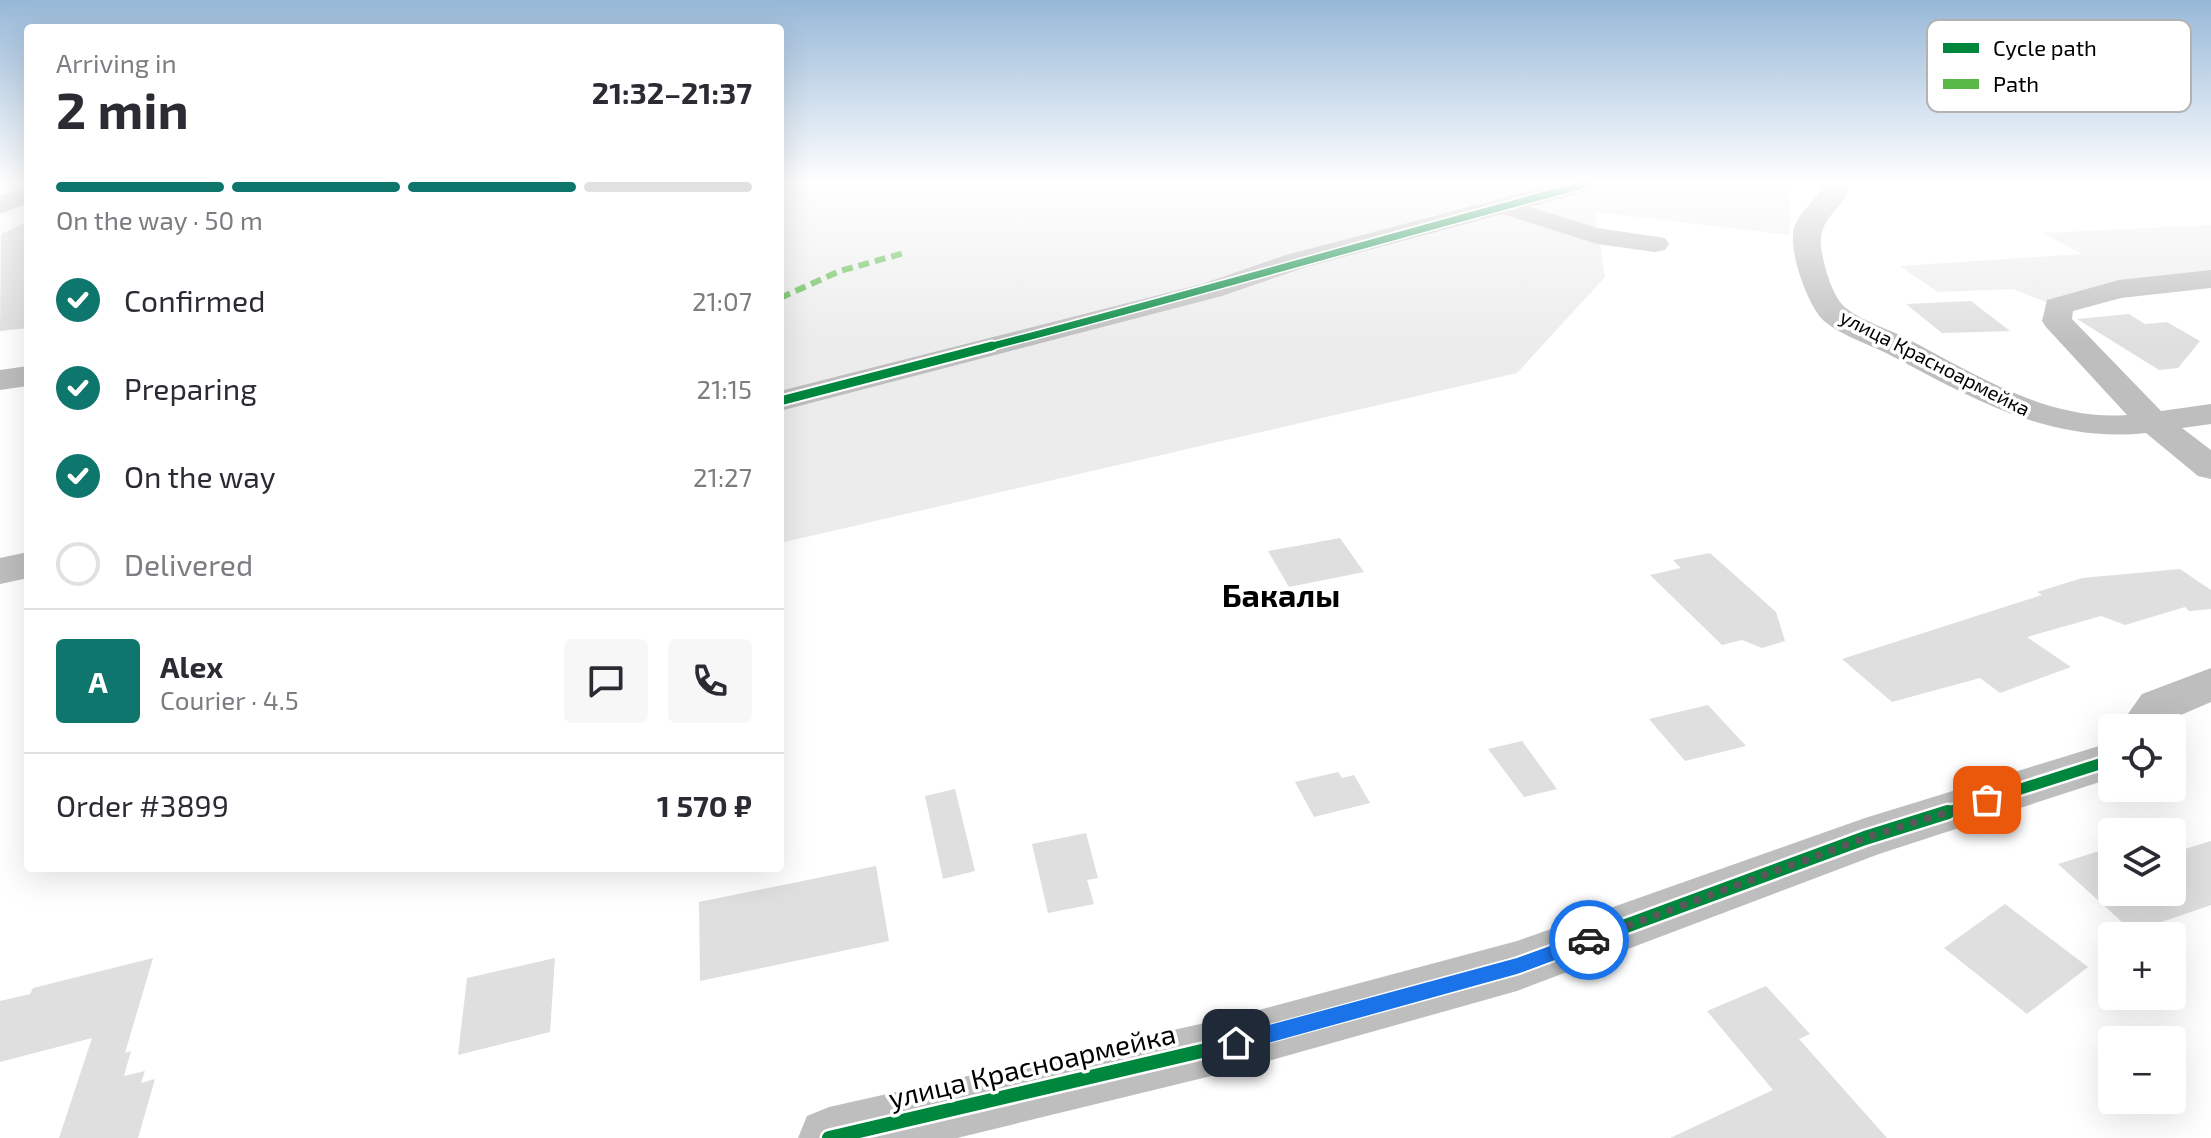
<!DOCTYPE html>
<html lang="en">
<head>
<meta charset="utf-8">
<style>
  :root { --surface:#fff; --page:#f7f7f7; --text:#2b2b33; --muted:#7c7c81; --line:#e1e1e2; --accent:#0f766e }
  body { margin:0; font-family:"Exo 2",sans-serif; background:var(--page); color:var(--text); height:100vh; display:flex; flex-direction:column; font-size:30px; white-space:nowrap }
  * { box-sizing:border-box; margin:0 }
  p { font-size:26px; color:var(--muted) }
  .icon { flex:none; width:44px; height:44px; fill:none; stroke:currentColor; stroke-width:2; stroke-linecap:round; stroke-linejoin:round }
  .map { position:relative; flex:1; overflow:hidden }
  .details { position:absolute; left:24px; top:24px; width:760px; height:848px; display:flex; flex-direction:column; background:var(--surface); border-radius:8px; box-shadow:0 8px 32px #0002 }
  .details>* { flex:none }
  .buttons { position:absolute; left:2098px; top:714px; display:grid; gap:16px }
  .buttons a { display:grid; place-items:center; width:88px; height:88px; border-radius:8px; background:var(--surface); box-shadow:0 8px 32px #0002; font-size:40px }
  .pin { position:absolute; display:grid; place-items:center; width:68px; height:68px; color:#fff; margin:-34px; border-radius:16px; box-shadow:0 4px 12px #0006 }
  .courier { position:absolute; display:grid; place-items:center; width:80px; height:80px; margin:-40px; border:6px solid #1a73e8; border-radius:50%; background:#fff; color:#222; box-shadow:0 2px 10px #0007 }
  .summary em { font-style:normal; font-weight:700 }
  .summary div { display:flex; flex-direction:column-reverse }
  .summary { display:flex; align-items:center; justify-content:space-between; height:136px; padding:0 32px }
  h1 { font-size:52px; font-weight:700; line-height:60px }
  .bar { display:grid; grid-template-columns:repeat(4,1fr); gap:12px 8px; align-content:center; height:96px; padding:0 32px }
  .bar i { height:10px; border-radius:6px; background:var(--line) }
  .bar .on { background:var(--accent) }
  .bar p { grid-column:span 4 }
  .line { display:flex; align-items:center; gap:20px; padding:0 32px; border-top:2px solid var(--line) }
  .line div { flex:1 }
  .round { display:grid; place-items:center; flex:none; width:84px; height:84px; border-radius:8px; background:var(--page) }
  ol { padding:0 32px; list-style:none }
  li { display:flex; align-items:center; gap:24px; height:88px }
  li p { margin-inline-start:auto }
  li .icon { padding:8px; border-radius:50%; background:var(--accent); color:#fff; stroke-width:4 }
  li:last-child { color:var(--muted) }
  li i { width:44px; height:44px; border:4px solid var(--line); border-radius:50% }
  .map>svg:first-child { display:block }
  .green { fill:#ececec }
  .building { fill:#dfdfdf }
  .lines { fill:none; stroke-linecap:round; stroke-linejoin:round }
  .minor { fill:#bebebe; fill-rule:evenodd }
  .quiet { stroke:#58b947; stroke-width:6; stroke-dasharray:11 6; stroke-linecap:butt }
  .cycleway-far3-casing { stroke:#fff; stroke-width:10 }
  .cycleway-far2-casing { stroke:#fff; stroke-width:13 }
  .cycleway-far1-casing { stroke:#fff; stroke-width:16 }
  .cycleway-casing { stroke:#fff; stroke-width:19 }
  .cycleway-far3 { stroke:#00873e; stroke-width:7 }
  .cycleway-far2 { stroke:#00873e; stroke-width:9 }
  .cycleway-far1 { stroke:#00873e; stroke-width:11 }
  .cycleway { stroke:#00873e; stroke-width:14 }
  .route { fill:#1a73e8 }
  .done { stroke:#595959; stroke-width:8; stroke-dasharray:0 14.4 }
  .labels { text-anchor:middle; stroke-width:7; stroke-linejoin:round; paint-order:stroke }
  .far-street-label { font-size:20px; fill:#000; stroke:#fff }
  .near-street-label { font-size:28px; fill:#000; stroke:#fff }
  .district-label { font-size:32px; font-weight:bold; fill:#000; stroke:#fff }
  .key { fill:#fff; stroke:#b2b2b2; stroke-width:2 }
  .key-label { font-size:22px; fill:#000 }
</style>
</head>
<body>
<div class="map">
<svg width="2211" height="1138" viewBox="0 0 2211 1138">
  <rect width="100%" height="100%" fill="#fff"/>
  <!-- green -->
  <g class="green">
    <path d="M780 183H1790V235L1595 212 1605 277 1517 373 780 543Z"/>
    <path d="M2211 225V284L2054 305 2013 289 1938 292 1900 266 2082 254 2043 233Z"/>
  </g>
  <!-- building -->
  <g class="building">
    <path d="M28 221V328L0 331 1 234Z"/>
    <path d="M1971 301 2010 331 1942 333 1906 304Z"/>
    <path d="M2129 314 2145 324 2167 322 2200 341 2178 368 2159 370 2077 319Z"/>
    <path d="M1340 538 1364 572 1289 587 1268 551Z"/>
    <path d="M1710 553 1776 612 1785 641 1762 648 1742 640 1722 645 1650 575 1681 568 1673 560Z"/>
    <path d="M2180 569 2211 590V609L2189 611 2185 607 2125 625 2101 616 2027 637 2071 667 2000 693 1980 678 1892 702 1842 659 2042 595 2037 592 2082 578Z"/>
    <path d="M1708 705 1746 746 1685 761 1649 719Z"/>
    <path d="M1522 741 1557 789 1524 797 1488 749Z"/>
    <path d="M1338 772 1342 778 1354 775 1370 803 1314 817 1295 782Z"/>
    <path d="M955 789 975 871 943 879 925 796Z"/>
    <path d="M1086 833 1098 878 1087 880 1094 904 1048 913 1032 844Z"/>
    <path d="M2211 841V905L2133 932 2058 864 2112 847V892H2172V853Z"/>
    <path d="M876 866 889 941 700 981 699 902Z"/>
    <path d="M2005 904 2088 967 2027 1014 1944 948Z"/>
    <path d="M153 958 125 1053 131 1051 124 1076 145 1071 141 1083 155 1079 138 1138H59L92 1038 0 1062V1001L30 994 33 988Z"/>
    <path d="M555 958 550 1032 458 1055 467 978Z"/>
    <path d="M1766 986 1810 1034 1799 1039 1887 1138H1670L1773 1090 1707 1011Z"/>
  </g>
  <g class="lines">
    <!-- minor -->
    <g class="minor">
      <path d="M1560 183H1602L1599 188 1530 207 1597 228 1665 238 1669 244 1665 250 1655 252 1597 244 1503 214 1306 267 1222 296 780 411V391L1202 284 1286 255Z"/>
      <path d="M1824 183H1848C1849 210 1814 214 1822 253 1825 269 1833 298 1846 308 1862 321 1888 329 1906 338 1975 374 2047 421 2127 415L2046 327 2042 321 2047 300 2119 280 2211 270V288L2121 298 2073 311 2072 319 2161 411 2211 404V424L2182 428 2211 450V479L2198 476 2146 433C2049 444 1970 397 1888 354 1868 344 1838 334 1823 320 1807 304 1788 250 1794 228 1799 213 1813 201 1823 189Z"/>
      <path d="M28 185V203L0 214V196Z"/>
      <path d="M28 366V386L0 390V370Z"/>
      <path d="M28 552V578L0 584V558Z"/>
      <path d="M2211 668V702L2174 718 2166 728H2118L2142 694Z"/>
      <path d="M2112 742V778L1879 854 1517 991 1236 1070 957 1138H798L807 1116 829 1107 1236 1016 1517 941 1865 818Z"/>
    </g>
    <!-- quiet -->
    <path class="quiet" d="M780 298 840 271 904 253"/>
    <!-- cycleway-far3 casing -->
    <g class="cycleway-far3-casing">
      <path id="cycleway-far3" d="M985 348C1187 296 1388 237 1590 183"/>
    </g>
    <!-- cycleway-far2 casing -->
    <g class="cycleway-far2-casing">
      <path id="cycleway-far2" d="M780 401 992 346"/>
    </g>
    <!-- cycleway-far1 casing -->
    <g class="cycleway-far1-casing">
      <path id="cycleway-far1" d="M1942 814 2112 760"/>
    </g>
    <!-- cycleway casing -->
    <g class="cycleway-casing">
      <path id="cycleway" d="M829 1138 1236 1043 1517 966 1865 838 1948 812"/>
    </g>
    <!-- cycleway-far3 -->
    <use href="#cycleway-far3" class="cycleway-far3"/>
    <!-- cycleway-far2 -->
    <use href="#cycleway-far2" class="cycleway-far2"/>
    <!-- cycleway-far1 -->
    <use href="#cycleway-far1" class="cycleway-far1"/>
    <!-- cycleway -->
    <use href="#cycleway" class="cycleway"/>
  </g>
  <!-- sky -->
  <linearGradient id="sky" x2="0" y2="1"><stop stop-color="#97b8d8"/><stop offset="0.53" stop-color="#fff"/><stop offset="1" stop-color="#fff" stop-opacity="0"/></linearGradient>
  <rect width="2211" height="343" fill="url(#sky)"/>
  <!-- route -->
  <path class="route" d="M1589 932 1598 940 1595 945 1517 974 1236 1052 1226 1043 1236 1034 1517 958Z"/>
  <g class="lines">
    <!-- done -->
    <path class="done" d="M1589 940 1865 838 1987 800"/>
  </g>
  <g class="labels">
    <!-- far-street labels -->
    <g class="far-street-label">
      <text transform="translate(1935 363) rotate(27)" y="7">улица Красноармейка</text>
    </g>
    <!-- near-street labels -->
    <g class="near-street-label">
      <text transform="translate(1032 1066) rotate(-13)" y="10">улица Красноармейка</text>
    </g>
    <!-- district labels -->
    <g class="district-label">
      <text x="1281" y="607">Бакалы</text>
    </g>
  </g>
  <!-- legend -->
  <rect x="1927" y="20" width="264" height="92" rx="12" class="key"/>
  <rect x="1943" y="43" width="36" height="10" fill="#00873e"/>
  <rect x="1943" y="79" width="36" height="10" fill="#58b947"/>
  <g class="key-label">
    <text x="1993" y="56">Cycle path</text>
    <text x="1993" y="92">Path</text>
  </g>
</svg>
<div class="buttons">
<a><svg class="icon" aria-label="locate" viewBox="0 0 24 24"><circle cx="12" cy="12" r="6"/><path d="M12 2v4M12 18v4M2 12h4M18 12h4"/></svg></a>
<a><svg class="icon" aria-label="layers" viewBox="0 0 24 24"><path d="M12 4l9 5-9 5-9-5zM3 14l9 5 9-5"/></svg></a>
<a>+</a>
<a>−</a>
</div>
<div class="pin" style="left:1987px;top:800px;background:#ea580c"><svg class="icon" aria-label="bag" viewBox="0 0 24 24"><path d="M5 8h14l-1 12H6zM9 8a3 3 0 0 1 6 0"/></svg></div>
<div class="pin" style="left:1236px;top:1043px;background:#1f2937"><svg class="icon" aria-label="home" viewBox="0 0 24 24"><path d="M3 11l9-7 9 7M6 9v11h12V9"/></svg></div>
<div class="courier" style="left:1589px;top:940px"><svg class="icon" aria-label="car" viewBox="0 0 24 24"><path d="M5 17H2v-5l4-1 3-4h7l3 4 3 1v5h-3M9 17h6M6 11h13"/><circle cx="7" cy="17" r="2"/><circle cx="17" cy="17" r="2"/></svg></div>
<section class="details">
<div class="summary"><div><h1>2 min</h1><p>Arriving in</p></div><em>21:32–21:37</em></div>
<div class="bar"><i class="on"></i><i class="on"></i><i class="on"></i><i></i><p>On the way · 50 m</p></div>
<ol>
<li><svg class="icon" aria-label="check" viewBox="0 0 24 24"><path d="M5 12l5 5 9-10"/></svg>Confirmed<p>21:07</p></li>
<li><svg class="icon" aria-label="check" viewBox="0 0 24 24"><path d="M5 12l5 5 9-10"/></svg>Preparing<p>21:15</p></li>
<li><svg class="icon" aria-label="check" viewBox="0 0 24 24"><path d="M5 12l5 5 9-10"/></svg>On the way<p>21:27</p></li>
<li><i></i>Delivered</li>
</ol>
<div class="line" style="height:144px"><b class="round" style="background:var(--accent);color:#fff">A</b><div><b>Alex</b><p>Courier · 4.5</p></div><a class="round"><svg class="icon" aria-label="chat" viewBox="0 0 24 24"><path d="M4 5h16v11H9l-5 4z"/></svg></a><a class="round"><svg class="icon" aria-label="phone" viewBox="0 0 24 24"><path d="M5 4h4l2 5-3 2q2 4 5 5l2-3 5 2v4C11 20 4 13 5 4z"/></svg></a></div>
<div class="line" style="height:104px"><div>Order #3899</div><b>1 570 ₽</b></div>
</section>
</div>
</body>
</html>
